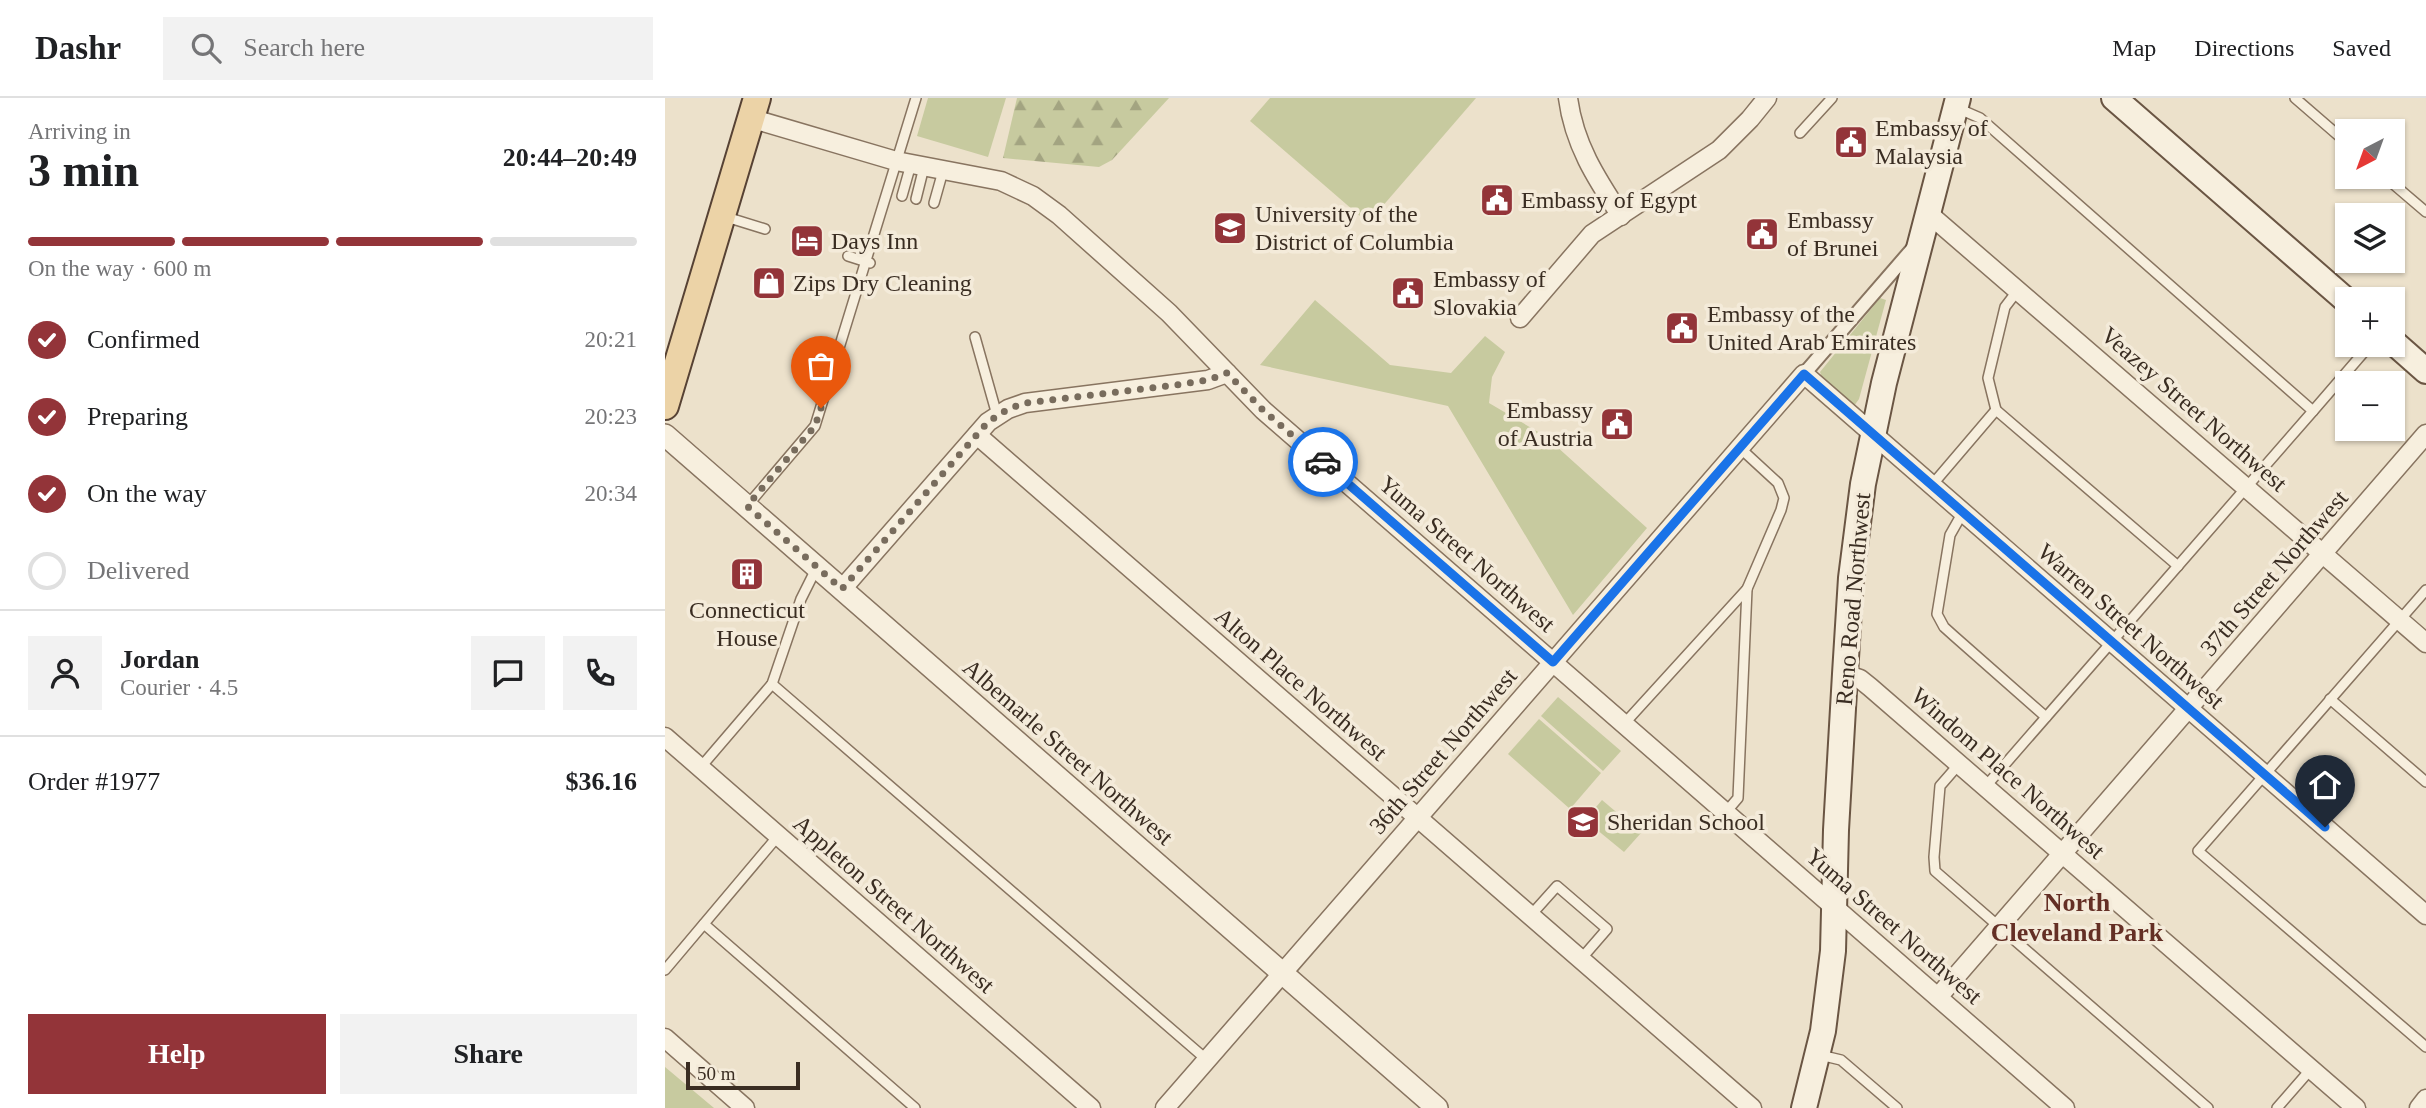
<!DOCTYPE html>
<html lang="en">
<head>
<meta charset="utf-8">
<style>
  :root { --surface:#fff; --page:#f2f2f2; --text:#202124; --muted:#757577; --line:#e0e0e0; --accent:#933439 }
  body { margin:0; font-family:"Times New Roman",serif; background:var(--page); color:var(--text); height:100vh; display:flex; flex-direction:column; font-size:26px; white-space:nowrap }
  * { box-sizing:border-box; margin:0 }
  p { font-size:23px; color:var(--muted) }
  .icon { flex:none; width:38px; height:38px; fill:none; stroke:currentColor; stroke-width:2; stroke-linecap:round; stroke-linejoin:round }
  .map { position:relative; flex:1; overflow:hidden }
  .details { display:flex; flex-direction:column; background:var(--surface); width:665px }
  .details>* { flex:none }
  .needle { width:46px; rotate:221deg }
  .tools { position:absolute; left:1670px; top:21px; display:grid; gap:14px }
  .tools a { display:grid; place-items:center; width:70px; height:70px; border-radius:0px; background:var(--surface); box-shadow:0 2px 5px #0004; font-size:35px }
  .scale { position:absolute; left:21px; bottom:18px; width:114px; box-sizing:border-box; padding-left:7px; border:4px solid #3a2d22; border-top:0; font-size:19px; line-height:24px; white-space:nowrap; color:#3a2d22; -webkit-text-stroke:5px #f4ebda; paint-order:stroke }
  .pin { position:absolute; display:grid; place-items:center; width:60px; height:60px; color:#fff; margin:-72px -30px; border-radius:50% 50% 50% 0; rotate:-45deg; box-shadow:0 0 7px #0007 }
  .pin .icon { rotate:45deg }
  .courier { position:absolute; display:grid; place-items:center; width:70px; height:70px; margin:-35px; border:5px solid #1a73e8; border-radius:50%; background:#fff; color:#222; box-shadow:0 2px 9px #0007 }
  .headline em { font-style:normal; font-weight:700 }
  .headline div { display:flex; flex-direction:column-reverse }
  .headline { display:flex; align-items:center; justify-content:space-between; height:119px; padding:0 28px }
  h1 { font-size:46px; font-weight:700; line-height:52px }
  .bar { display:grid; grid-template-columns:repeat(4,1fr); gap:10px 7px; align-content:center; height:84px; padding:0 28px }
  .bar i { height:9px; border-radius:5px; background:var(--line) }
  .bar .on { background:var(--accent) }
  .bar p { grid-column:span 4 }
  .line { display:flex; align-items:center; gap:18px; padding:0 28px; border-top:2px solid var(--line) }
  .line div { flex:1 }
  .round { display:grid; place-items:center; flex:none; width:74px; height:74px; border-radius:0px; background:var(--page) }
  ol { padding:0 28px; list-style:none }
  li { display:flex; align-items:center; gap:21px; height:77px }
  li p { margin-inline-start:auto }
  li .icon { padding:7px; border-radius:50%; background:var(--accent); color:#fff; stroke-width:4 }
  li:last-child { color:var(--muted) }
  li i { width:38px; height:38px; border:4px solid var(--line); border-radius:50% }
  .action { display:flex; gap:14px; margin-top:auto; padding:14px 28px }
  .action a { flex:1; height:80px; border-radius:0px; background:var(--accent); color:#fff; font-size:28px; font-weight:700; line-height:80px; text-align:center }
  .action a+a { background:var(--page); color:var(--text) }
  header { display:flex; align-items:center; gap:42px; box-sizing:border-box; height:98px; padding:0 35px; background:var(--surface); border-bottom:2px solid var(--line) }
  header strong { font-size:33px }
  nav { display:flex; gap:38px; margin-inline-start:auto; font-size:24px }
  .search { width:490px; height:63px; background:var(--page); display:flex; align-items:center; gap:18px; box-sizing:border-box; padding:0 24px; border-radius:0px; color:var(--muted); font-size:26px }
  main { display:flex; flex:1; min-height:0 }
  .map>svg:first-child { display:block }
  .forest { fill:url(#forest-firs) }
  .green { fill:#c7ca9f }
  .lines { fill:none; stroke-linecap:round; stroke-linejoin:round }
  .service-casing { stroke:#887460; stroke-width:12 }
  .pedestrian-casing { stroke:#887460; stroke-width:16 }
  .minor-casing { stroke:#887460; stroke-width:21 }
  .tertiary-casing { stroke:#887460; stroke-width:24 }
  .secondary-casing { stroke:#6a5543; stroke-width:28 }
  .primary-casing { stroke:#574234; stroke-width:30 }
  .service { stroke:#f7efde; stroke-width:9 }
  .pedestrian { stroke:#f7efde; stroke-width:12 }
  .minor { stroke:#f7efde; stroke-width:18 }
  .tertiary { stroke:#f7efde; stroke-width:21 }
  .secondary { stroke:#f7efde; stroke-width:24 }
  .primary { stroke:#ecd3a7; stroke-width:26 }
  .done { stroke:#786c5d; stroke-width:7; stroke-dasharray:0 12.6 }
  .route { stroke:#1a73e8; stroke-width:9 }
  .labels { text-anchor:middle; stroke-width:7; stroke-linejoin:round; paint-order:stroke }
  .poi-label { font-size:24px; fill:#3a2d22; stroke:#f4ebda; text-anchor:start }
  .street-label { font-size:24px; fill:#3a2d22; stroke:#f4ebda }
  .neighbourhood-label { font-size:26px; font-weight:bold; fill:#642f25; stroke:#f4ebda }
</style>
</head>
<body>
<header>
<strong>Dashr</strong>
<div class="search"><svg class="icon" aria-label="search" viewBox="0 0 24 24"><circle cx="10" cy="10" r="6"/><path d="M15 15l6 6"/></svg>Search here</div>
<nav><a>Map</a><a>Directions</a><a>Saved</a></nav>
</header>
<main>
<section class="details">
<div class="headline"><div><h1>3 min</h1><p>Arriving in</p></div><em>20:44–20:49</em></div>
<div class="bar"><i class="on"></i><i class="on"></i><i class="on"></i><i></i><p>On the way · 600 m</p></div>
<ol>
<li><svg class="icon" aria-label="check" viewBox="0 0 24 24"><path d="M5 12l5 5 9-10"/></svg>Confirmed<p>20:21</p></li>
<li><svg class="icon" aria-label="check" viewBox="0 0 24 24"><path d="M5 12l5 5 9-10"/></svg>Preparing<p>20:23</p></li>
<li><svg class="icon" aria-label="check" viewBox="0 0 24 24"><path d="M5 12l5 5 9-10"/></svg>On the way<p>20:34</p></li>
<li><i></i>Delivered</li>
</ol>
<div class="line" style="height:126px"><a class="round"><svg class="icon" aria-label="person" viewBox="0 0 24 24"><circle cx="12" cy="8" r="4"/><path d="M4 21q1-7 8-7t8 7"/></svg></a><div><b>Jordan</b><p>Courier · 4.5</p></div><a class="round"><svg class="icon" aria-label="chat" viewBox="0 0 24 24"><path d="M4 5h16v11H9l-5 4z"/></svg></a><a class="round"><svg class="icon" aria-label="phone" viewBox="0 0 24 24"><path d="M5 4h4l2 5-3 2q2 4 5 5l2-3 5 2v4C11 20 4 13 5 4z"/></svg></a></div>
<div class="line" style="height:91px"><div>Order #1977</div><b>$36.16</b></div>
<div class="action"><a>Help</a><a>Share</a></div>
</section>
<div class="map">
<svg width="1761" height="1010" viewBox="0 0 1761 1010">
  <defs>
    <pattern id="forest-firs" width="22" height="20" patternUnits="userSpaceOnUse" patternTransform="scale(1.75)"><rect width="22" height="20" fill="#c7ca9f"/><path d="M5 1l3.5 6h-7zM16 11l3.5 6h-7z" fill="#a3a481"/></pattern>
  </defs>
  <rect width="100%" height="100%" fill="#ece1cb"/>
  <!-- forest -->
  <path class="forest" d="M352 0H504L447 62 434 69 338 60Z"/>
  <!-- green -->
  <g class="green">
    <path d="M263 0H341L323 59 252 38Z"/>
    <path d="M605 0H811L703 125 585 23Z"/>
    <path d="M1215 200 1221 202 1194 301 1189 308 1158 282 1155 274Z"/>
    <path d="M650 202 725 267 786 275 820 238 840 254 827 279 824 305 880 338 982 430 908 517 783 308 595 267Z"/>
    <path d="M893 599 956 653 938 673 876 618Z"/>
    <path d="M874 621 936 675 905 711 843 656Z"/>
    <path d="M937 702 976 735 959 754 920 722Z"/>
    <path d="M0 969 49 1010H0Z"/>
  </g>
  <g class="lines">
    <!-- service casing -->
    <g class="service-casing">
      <g id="service">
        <path d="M1630 0 1682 45"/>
        <path d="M1292 10 1315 20 1648 313 1321 688"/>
        <path d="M1135 35 1167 0"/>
        <path d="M1720 79 1761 114"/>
        <path d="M237 98 246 66"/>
        <path d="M251 101 259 69"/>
        <path d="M269 105 278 73"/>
        <path d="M58 118 100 131"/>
        <path d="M183 158 205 165"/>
        <path d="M310 239 332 317"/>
        <path d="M1331 312 1323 280 1340 209 1353 192"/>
        <path d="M1648 313 1705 247"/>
        <path d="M1267 387 1331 312 1513 468"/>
        <path d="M82 408 150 328 251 0"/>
        <path d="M1298 414 1285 437 1272 516 1279 529 1289 538 1381 619"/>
        <path d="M1761 492 1533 753 1761 949"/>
        <path d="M107 586 542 962"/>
        <path d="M1665 601 1761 684"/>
        <path d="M959 626 1082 491 1116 412 1119 400 1113 385 1075 350"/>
        <path d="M1295 665 1275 688 1269 759 1270 773 1543 1010"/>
        <path d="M35 670 107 586 136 501 151 471"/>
        <path d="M1061 714 1073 700 1082 491"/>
        <path d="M866 817 892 788 942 831 916 861"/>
        <path d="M39 826 250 1010"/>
        <path d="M0 872 113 738"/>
        <path d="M1155 957 1176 962 1232 1010"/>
        <path d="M1612 1010 1646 971"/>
      </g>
    </g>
    <!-- pedestrian casing -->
    <g class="pedestrian-casing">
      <path id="pedestrian" d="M1139 276 1249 149"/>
    </g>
    <!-- minor casing -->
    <g class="minor-casing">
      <g id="minor">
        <path d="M903 0C909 46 931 80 956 118"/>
        <path d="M85 20 231 63 336 83 368 98 394 117 504 215 598 312 1400 1010"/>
        <path d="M1264 116 1761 545"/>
        <path d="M855 220 927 136 1054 52 1085 21 1102 0"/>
        <path d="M312 337 1087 1010"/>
        <path d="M177 491 323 324 343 311 360 305 543 282 562 275"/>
        <path d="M1180 576 1195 581 1205 589 1691 1010"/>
        <path d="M0 639 426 1010"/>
        <path d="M1273 899 1761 336"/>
        <path d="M0 940 80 1010"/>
        <path d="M500 1010 1139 276 1761 817"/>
        <path d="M1754 1010 1761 1001"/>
      </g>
    </g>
    <!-- tertiary casing -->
    <g class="tertiary-casing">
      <path id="tertiary" d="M0 337 772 1010"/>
    </g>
    <!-- secondary casing -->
    <g class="secondary-casing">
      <g id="secondary">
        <path d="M1449 0 1682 203"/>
        <path d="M1727 243 1761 273"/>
        <path d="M1139 1010 1158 933 1168 853 1171 732 1180 576 1186 480 1198 386 1219 285 1293 0"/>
      </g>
    </g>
    <!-- primary casing -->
    <g class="primary-casing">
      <path id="primary" d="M0 308 92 0"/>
    </g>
    <!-- service -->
    <use href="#service" class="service"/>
    <!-- pedestrian -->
    <use href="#pedestrian" class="pedestrian"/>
    <!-- minor -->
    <use href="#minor" class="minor"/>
    <!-- tertiary -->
    <use href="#tertiary" class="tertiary"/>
    <!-- secondary -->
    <use href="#secondary" class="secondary"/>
    <!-- primary -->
    <use href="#primary" class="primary"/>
  </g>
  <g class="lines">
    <!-- done -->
    <path class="done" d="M156 310 150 328 82 408 177 491 323 324 343 311 360 305 512 287 543 282 562 275 598 312 658 364"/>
    <!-- route -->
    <path class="route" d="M658 364 888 564 1139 276 1660 729"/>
  </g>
  <!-- icons -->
  <defs>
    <g id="civic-square" transform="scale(1.75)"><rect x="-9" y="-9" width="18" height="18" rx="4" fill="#933439" stroke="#f4ebda"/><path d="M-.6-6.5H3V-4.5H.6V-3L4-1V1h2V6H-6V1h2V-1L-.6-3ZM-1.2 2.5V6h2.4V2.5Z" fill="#fff"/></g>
    <g id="university-square" transform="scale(1.75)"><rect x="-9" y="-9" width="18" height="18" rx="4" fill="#933439" stroke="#f4ebda"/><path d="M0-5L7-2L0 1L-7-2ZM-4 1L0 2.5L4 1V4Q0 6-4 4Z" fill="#fff"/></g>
    <g id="hotel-square" transform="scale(1.75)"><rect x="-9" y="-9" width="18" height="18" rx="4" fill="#933439" stroke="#f4ebda"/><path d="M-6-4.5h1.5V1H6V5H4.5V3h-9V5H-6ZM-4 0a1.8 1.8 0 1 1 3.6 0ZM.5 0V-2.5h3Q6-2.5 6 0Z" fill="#fff"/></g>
    <g id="shop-square" transform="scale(1.75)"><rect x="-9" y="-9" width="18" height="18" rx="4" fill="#933439" stroke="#f4ebda"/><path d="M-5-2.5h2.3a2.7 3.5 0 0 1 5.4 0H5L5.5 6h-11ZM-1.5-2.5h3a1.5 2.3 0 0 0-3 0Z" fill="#fff"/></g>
    <g id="building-square" transform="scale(1.75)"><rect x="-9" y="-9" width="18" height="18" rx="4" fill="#933439" stroke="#f4ebda"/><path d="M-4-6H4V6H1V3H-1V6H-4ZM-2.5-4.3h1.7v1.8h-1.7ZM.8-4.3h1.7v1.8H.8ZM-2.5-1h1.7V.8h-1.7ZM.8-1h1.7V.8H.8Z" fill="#fff"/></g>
    <g id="school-square" transform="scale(1.75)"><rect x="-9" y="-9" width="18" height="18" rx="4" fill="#933439" stroke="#f4ebda"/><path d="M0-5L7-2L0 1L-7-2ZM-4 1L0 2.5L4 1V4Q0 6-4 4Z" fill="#fff"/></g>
  </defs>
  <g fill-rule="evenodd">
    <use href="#civic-square" x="1186" y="44"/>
    <use href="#civic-square" x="832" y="102"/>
    <use href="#university-square" x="565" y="130"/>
    <use href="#civic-square" x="1097" y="136"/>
    <use href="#hotel-square" x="142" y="143"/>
    <use href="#shop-square" x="104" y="185"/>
    <use href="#civic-square" x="743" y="195"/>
    <use href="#civic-square" x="1017" y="230"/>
    <use href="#civic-square" x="952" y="326"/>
    <use href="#building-square" x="82" y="476"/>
    <use href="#school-square" x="918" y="724"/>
  </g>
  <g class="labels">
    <!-- poi labels -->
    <g class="poi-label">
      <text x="1210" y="38">Embassy of<tspan x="1210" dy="28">Malaysia</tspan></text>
      <text x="856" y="110">Embassy of Egypt</text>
      <text x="590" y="124">University of the<tspan x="590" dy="28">District of Columbia</tspan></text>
      <text x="1122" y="130">Embassy<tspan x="1122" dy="28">of Brunei</tspan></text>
      <text x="166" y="151">Days Inn</text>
      <text x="768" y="189">Embassy of<tspan x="768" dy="28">Slovakia</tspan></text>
      <text x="128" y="193">Zips Dry Cleaning</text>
      <text x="1042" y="224">Embassy of the<tspan x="1042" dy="28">United Arab Emirates</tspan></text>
      <text x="928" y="320" text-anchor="end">Embassy<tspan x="928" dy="28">of Austria</tspan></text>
      <text x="82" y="520" text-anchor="middle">Connecticut<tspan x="82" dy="28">House</tspan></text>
      <text x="942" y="732">Sheridan School</text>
    </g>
    <!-- street labels -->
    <g class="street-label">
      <text transform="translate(1529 311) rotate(41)" y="8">Veazey Street Northwest</text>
      <text transform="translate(802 456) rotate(41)" y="8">Yuma Street Northwest</text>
      <text transform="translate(1609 475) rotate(-49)" y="8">37th Street Northwest</text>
      <text transform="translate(1188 501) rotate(-85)" y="8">Reno Road Northwest</text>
      <text transform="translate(1466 528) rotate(41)" y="8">Warren Street Northwest</text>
      <text transform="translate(636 586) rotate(41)" y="8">Alton Place Northwest</text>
      <text transform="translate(778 653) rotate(-49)" y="8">36th Street Northwest</text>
      <text transform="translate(403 654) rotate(41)" y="8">Albemarle Street Northwest</text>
      <text transform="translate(1343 675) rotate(41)" y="8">Windom Place Northwest</text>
      <text transform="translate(229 806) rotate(41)" y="8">Appleton Street Northwest</text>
      <text transform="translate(1229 828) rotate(41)" y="8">Yuma Street Northwest</text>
    </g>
    <!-- neighbourhood labels -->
    <g class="neighbourhood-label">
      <text x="1412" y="813">North<tspan x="1412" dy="30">Cleveland Park</tspan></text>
    </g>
  </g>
</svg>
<div class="tools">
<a><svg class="needle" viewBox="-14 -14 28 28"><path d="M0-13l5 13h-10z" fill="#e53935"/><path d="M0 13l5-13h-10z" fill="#757577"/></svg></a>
<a><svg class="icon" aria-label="layers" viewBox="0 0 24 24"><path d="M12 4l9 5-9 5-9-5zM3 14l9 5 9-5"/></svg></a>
<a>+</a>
<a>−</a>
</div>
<div class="scale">50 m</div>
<div class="pin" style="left:156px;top:310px;background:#ea580c"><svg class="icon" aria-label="bag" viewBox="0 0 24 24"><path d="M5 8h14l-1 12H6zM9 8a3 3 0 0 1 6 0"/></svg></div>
<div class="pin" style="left:1660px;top:729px;background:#1f2937"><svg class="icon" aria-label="home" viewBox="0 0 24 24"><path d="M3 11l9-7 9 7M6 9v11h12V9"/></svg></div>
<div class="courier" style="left:658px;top:364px"><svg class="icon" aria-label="car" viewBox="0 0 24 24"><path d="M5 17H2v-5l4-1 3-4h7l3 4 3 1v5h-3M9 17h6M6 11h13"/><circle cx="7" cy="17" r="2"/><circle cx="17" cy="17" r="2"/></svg></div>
</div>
</main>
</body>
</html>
